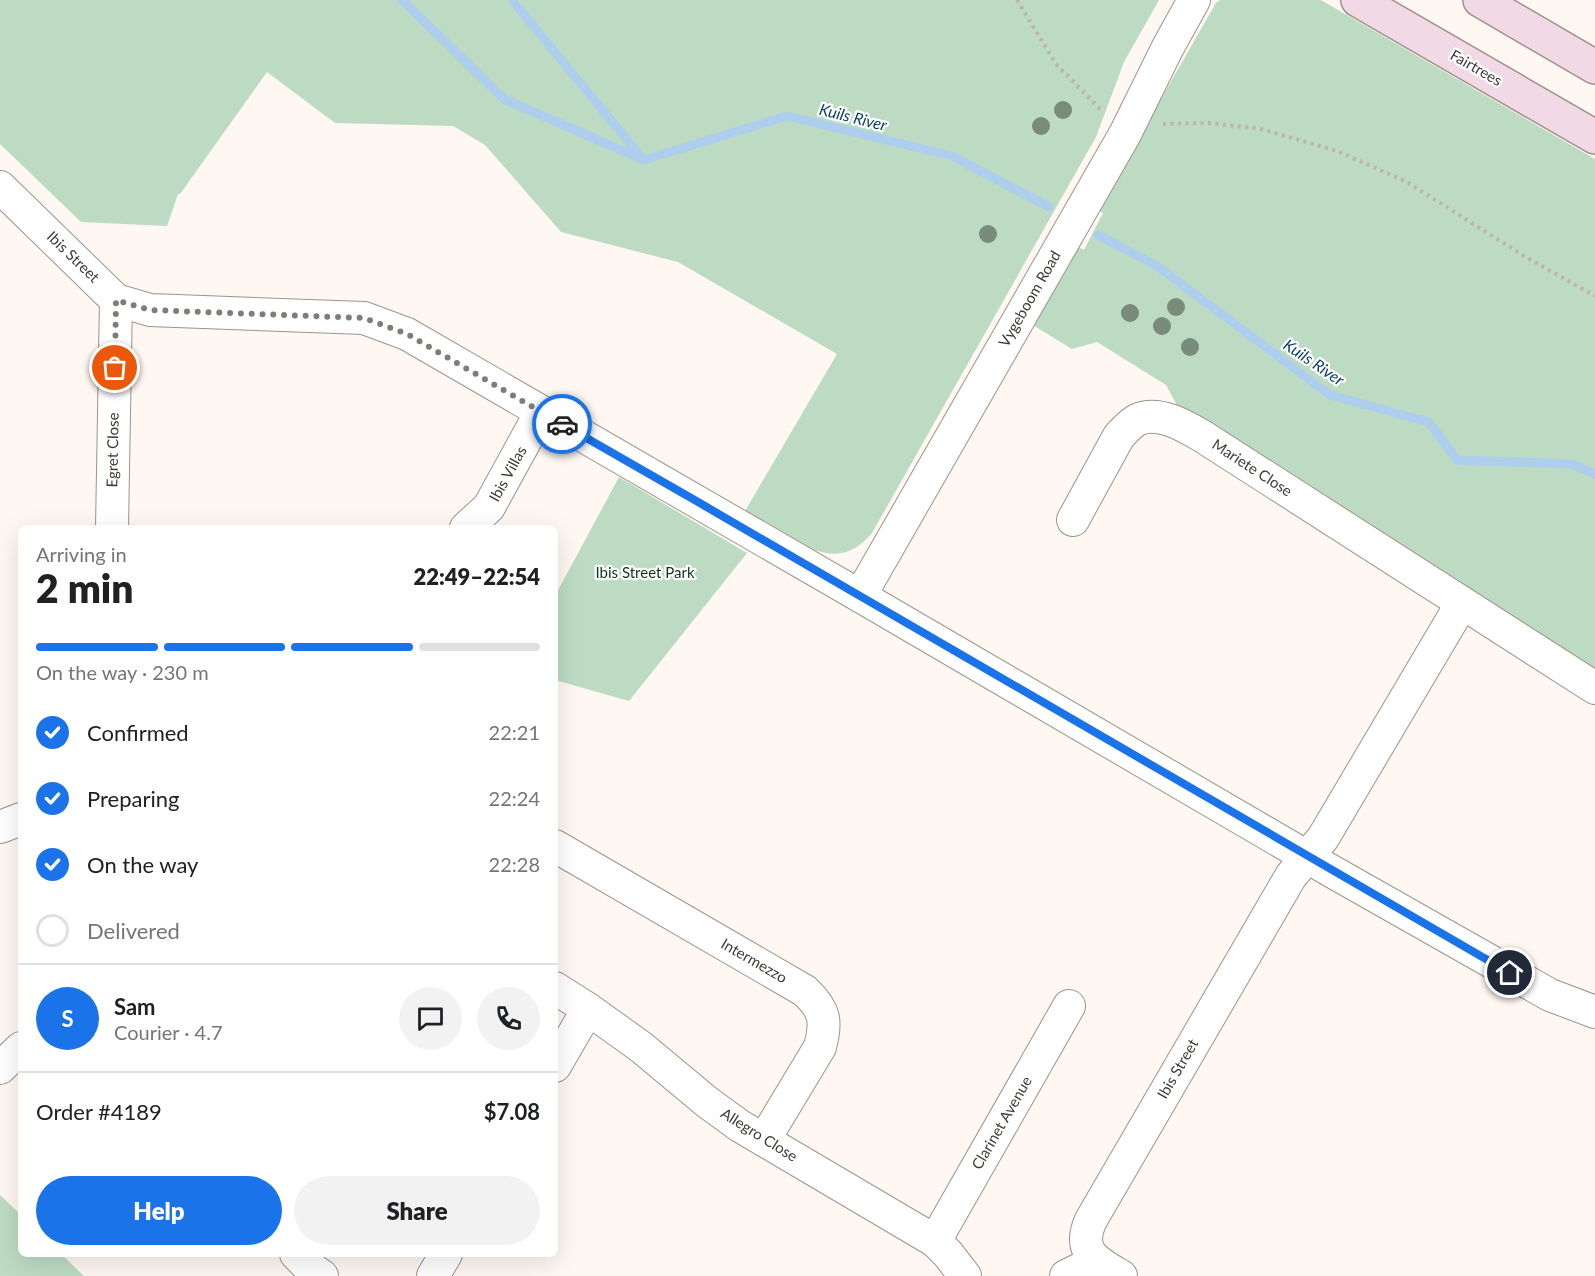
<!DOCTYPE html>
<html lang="en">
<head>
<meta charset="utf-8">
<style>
  :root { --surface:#fff; --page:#f2f2f2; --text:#202124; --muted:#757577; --line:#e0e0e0; --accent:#1a73e8 }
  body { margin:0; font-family:Lato,sans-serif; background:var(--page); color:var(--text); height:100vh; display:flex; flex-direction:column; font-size:22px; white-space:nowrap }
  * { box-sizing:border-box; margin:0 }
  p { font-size:20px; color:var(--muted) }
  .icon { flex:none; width:33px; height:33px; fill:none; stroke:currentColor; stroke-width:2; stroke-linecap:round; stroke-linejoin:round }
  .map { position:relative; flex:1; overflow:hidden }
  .drawer { position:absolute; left:18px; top:525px; width:540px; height:732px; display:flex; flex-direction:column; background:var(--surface); border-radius:9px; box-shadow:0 6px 24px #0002 }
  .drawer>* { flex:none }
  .pin { position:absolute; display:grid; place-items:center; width:51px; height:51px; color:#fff; margin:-26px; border:3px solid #fff; border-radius:50%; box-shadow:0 2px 6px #0007 }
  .courier { position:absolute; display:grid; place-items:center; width:60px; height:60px; margin:-30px; border:4px solid #1a73e8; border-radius:50%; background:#fff; color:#222; box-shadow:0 2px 8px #0007 }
  .headline em { font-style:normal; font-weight:800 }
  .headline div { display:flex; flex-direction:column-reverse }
  .headline { display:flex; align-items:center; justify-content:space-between; height:102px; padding:0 18px }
  h1 { font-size:39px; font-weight:800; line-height:45px }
  .bar { display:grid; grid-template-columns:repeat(4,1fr); gap:9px 6px; align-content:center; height:72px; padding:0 18px }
  .bar i { height:8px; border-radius:4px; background:var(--line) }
  .bar .on { background:var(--accent) }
  .bar p { grid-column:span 4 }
  .line { display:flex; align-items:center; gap:15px; padding:0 18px; border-top:2px solid var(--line) }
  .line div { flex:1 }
  .round { display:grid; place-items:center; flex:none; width:63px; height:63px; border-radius:32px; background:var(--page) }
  ol { padding:0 18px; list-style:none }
  li { display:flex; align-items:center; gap:18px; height:66px }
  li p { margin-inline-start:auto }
  li .icon { padding:6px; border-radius:50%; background:var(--accent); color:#fff; stroke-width:4 }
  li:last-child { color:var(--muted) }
  li i { width:33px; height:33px; border:3px solid var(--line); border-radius:50% }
  .primary-button { display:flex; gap:12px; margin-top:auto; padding:12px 18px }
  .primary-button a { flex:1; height:69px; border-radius:36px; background:var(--accent); color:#fff; font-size:24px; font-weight:800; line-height:69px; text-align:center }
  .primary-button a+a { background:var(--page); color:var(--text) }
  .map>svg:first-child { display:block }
  .green { fill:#bddbc2 }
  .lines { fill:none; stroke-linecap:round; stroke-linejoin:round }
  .stream { stroke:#adceed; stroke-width:9 }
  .street-casing { stroke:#9f938a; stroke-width:34 }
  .secondary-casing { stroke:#9f938a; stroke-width:36 }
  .path { stroke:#bbb4af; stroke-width:4; stroke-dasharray:3 4.5; stroke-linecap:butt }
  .street { stroke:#fff; stroke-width:32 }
  .secondary { stroke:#f2d9e6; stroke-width:33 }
  .tree { fill:#798c7a }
  .done { stroke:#827c77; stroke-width:6; stroke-dasharray:0 10.8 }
  .route { stroke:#1a73e8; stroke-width:8 }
  .labels { text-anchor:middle; stroke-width:4.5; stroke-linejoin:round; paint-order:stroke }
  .street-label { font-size:15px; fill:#3e3935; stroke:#fff }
  .park-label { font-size:15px; fill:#0c3518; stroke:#fff }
  .water-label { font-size:16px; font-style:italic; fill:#093f66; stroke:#fff }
</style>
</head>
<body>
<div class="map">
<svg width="1595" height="1276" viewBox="0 0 1595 1276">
  <rect width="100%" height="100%" fill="#fff7f1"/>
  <!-- green -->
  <g class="green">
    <path d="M0 0H1159L1124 62 1096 137 872 533C855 553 839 558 814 550L745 511 837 354 678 262 561 232 485 145 453 126 335 123 267 72 180 194H178L167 226 81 222 0 144Z"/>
    <path d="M1220 0H1321L1595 159V669L1178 407 1166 385 1097 342 1072 349 1031 324 1077 246 1084 250 1103 213 1097 210 1216 3Z"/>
    <path d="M619 477 747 553 629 701 555 680V596Z"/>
    <path d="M0 1195 21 1215V1254H61L84 1276H0Z"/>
  </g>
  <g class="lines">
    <!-- stream -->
    <g class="stream">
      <path d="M402 0 504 99 644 160 787 116 952 156 1049 207"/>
      <path d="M512 0 642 158"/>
      <path d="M1098 235 1157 266 1330 395 1429 422 1457 460 1572 464 1595 474"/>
    </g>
    <!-- street casing -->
    <g class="street-casing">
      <g id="street">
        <path d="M0 187 116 300 150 310 364 318 407 334 860 596 1333 872 1550 995 1595 1012"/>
        <path d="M1073 520 1119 436C1124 431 1131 423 1137 420 1158 410 1185 426 1202 436L1595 688"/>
        <path d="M112 528 116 300"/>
        <path d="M466 528 489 507 541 412"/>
        <path d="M860 596 1125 134 1168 47 1194 0"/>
        <path d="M0 827 21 819"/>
        <path d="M555 846 805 991C825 1010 827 1021 820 1047L764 1140"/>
        <path d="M555 988 588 1009 641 1047 707 1102 740 1126 935 1241 948 1254 965 1276"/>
        <path d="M555 1066 588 1009"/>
        <path d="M0 1068 21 1048"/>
        <path d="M935 1241 1069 1006"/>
        <path d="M296 1254 308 1266 322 1276"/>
        <path d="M433 1276 446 1254"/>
        <path d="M1066 1276 1096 1261"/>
        <path d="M1121 1276C1097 1262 1076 1252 1091 1220L1291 876 1323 838 1462 603"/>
      </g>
    </g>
    <!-- secondary casing -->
    <g class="secondary-casing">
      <g id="secondary">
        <path d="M1358 0 1595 137"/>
        <path d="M1480 0 1595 67"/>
      </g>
    </g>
    <!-- path -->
    <g class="path">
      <path d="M1017 0 1056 64 1101 110"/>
      <path d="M1163 124 1209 123 1261 129 1337 151 1407 182 1524 256 1595 296"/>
    </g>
    <!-- street -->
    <use href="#street" class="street"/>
    <!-- secondary -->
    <use href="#secondary" class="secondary"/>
  </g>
  <!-- trees -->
  <g class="tree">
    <circle cx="1063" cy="110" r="9"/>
    <circle cx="1041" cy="126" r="9"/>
    <circle cx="988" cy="234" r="9"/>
    <circle cx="1176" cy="307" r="9"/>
    <circle cx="1130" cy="313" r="9"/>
    <circle cx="1162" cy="326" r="9"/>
    <circle cx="1190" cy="347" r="9"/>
  </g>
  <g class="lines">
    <!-- done -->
    <path class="done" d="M115 368 116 300 150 310 364 318 407 334 562 424"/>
    <!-- route -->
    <path class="route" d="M562 424C879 605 1193 791 1510 973"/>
  </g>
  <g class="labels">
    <!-- street labels -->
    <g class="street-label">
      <text transform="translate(1476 68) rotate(30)" y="5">Fairtrees</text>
      <text transform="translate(73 257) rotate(44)" y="5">Ibis Street</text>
      <text transform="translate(1030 299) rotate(-60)" y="5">Vygeboom Road</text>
      <text transform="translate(113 450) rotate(-89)" y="5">Egret Close</text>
      <text transform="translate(1252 468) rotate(33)" y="5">Mariete Close</text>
      <text transform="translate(508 474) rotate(-61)" y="5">Ibis Villas</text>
      <text transform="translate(754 961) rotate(30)" y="5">Intermezzo</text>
      <text transform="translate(1178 1069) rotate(-60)" y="5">Ibis Street</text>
      <text transform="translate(1002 1123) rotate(-60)" y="5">Clarinet Avenue</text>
      <text transform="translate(759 1135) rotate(32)" y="5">Allegro Close</text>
    </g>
    <!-- park labels -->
    <g class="park-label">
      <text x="645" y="578">Ibis Street Park</text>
    </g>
    <!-- water labels -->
    <g class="water-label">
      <text transform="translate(853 117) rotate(14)" y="6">Kuils River</text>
      <text transform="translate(1314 362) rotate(34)" y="6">Kuils River</text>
    </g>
  </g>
</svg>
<div class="pin" style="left:115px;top:368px;background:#ea580c"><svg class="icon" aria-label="bag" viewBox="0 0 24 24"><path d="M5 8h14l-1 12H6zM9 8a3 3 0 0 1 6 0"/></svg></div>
<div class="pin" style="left:1510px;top:973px;background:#1f2937"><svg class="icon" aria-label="home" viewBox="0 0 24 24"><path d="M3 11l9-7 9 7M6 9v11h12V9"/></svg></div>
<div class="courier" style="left:562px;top:424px"><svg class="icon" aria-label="car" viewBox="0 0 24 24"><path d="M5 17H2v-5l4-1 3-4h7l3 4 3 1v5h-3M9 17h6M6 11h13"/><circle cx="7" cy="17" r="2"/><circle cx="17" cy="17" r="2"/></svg></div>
<section class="drawer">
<div class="headline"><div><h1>2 min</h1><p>Arriving in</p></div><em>22:49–22:54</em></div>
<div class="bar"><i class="on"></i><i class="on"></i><i class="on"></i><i></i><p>On the way · 230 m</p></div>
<ol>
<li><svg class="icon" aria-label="check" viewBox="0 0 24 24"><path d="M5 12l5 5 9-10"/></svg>Confirmed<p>22:21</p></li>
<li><svg class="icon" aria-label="check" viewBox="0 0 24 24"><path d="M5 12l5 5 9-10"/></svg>Preparing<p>22:24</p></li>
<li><svg class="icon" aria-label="check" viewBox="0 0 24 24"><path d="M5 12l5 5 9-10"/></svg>On the way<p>22:28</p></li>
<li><i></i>Delivered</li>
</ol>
<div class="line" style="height:108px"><b class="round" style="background:var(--accent);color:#fff">S</b><div><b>Sam</b><p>Courier · 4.7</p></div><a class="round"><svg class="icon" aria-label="chat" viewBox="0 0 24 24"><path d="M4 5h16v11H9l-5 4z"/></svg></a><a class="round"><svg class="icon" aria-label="phone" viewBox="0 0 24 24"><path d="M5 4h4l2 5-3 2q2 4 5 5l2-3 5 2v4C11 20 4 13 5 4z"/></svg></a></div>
<div class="line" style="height:78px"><div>Order #4189</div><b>$7.08</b></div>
<div class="primary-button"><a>Help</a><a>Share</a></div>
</section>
</div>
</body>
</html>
